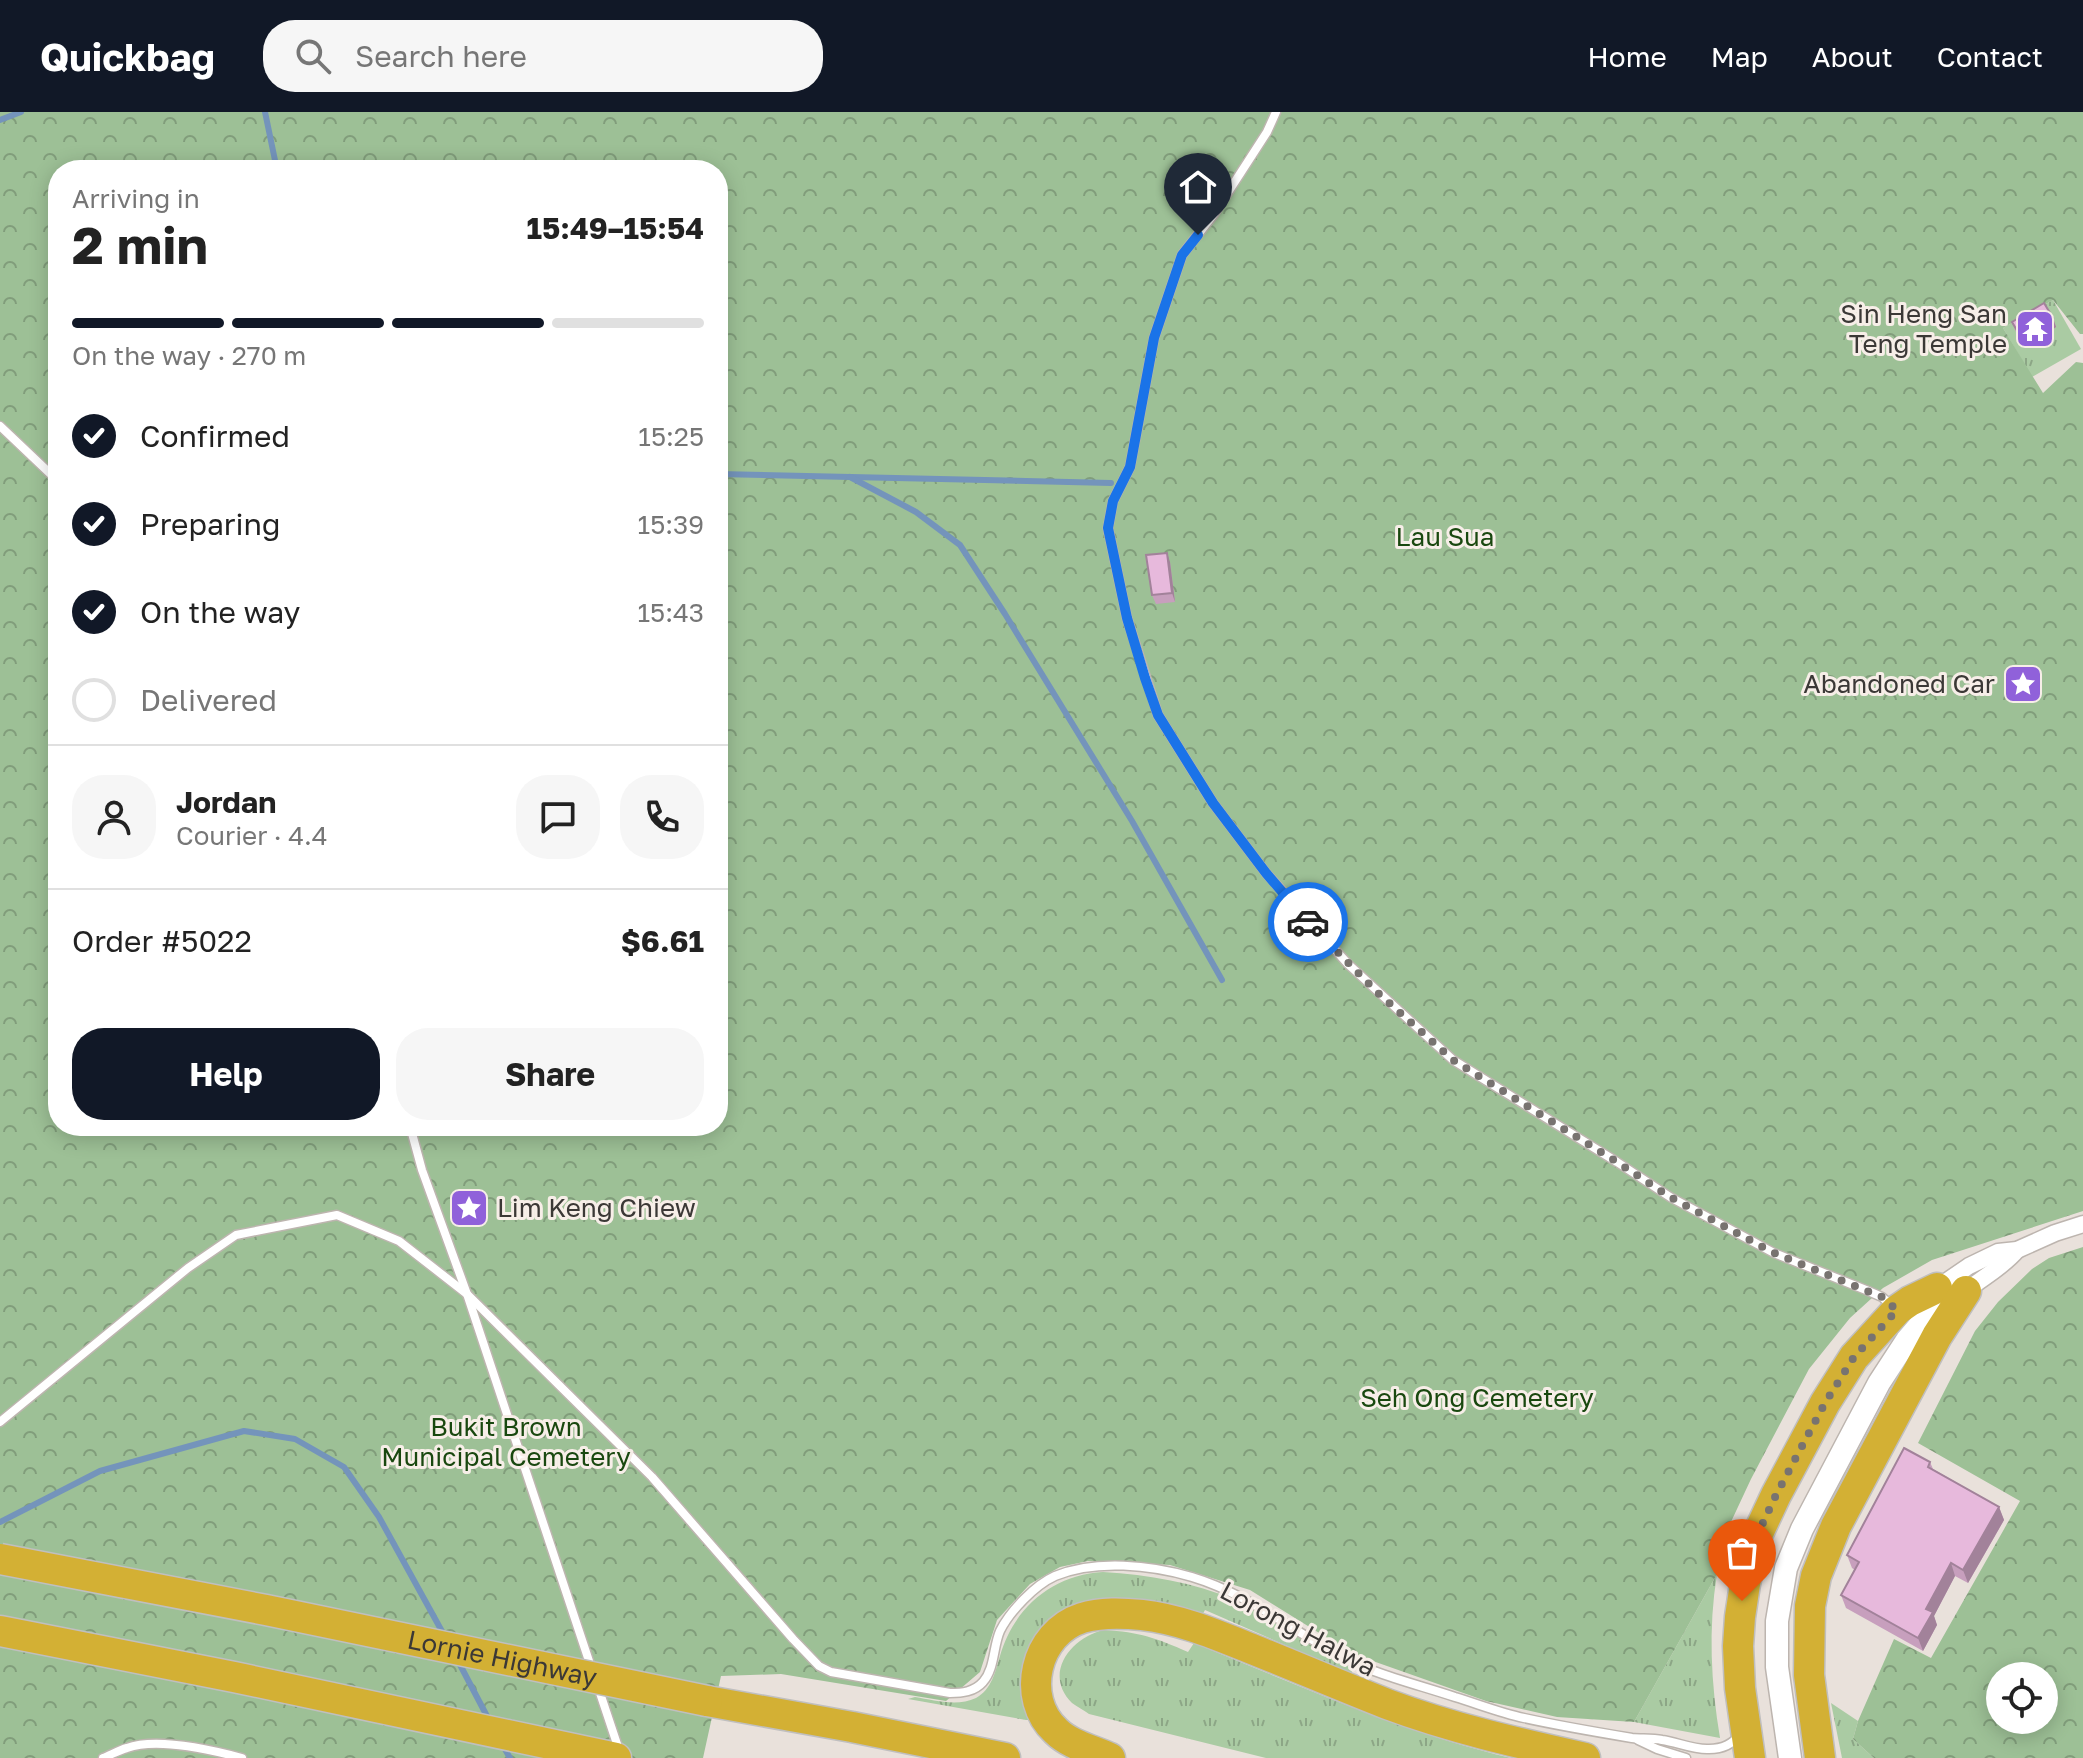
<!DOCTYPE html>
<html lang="en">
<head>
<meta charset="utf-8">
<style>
  :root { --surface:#fff; --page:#f6f6f6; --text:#222; --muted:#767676; --line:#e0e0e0; --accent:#111827 }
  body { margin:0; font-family:"Golos Text",sans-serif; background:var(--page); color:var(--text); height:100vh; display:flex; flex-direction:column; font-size:30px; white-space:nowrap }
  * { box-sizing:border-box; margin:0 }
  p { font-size:26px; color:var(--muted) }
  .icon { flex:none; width:44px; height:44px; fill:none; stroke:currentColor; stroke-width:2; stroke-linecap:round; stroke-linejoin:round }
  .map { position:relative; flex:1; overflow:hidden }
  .side { position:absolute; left:48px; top:48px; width:680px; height:976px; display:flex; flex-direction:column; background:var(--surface); border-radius:32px; box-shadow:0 4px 20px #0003 }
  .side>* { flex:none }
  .fabs { position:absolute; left:1986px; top:1550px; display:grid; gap:16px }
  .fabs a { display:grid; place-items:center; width:72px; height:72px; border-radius:50%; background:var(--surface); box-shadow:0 4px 20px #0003; font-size:40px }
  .pin { position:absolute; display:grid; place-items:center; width:68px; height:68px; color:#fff; margin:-82px -34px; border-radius:50% 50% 50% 0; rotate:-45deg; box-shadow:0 0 8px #0007 }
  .pin .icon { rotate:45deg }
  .courier { position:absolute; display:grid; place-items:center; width:80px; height:80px; margin:-40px; border:6px solid #1a73e8; border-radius:50%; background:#fff; color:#222; box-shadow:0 2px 10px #0007 }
  .headline em { font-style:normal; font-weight:700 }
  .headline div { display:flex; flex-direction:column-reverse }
  .headline { display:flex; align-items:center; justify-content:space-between; height:136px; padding:0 24px }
  h1 { font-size:52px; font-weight:700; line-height:60px }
  .bar { display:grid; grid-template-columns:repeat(4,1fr); gap:12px 8px; align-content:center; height:96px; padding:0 24px }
  .bar i { height:10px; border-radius:6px; background:var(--line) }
  .bar .selected { background:var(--accent) }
  .bar p { grid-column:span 4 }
  .line { display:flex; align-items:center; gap:20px; padding:0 24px; border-top:2px solid var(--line) }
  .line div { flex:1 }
  .round { display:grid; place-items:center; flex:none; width:84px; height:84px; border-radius:32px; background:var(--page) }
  ol { padding:0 24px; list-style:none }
  li { display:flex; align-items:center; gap:24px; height:88px }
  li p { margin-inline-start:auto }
  li .icon { padding:8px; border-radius:50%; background:var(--accent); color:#fff; stroke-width:4 }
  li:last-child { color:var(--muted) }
  li i { width:44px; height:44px; border:4px solid var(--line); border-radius:50% }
  .primary-button { display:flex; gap:16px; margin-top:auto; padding:16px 24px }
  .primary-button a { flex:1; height:92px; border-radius:32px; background:var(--accent); color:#fff; font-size:32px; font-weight:700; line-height:92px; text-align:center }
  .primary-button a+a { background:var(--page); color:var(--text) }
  header { display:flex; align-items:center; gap:48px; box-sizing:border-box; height:112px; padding:0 40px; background:var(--accent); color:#fff }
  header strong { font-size:38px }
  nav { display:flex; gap:44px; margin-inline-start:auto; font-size:28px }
  .search { width:560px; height:72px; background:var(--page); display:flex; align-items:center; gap:20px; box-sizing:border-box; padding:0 28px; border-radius:32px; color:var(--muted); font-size:30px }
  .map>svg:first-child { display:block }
  .grass { fill:url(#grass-tufts) }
  .forest { fill:url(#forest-crowns); fill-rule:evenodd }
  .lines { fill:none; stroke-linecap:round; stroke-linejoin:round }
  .stream { stroke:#7494bb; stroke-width:6 }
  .lane-casing { stroke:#bdb5af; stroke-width:11 }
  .street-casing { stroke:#bdb5af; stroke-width:19 }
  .secondary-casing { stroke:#bdb5af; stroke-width:25 }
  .highway-casing { stroke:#c0bfbf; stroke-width:33 }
  .lane { stroke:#fff; stroke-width:8 }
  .street { stroke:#fff; stroke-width:16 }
  .secondary { stroke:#fff; stroke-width:22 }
  .highway { stroke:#d3b034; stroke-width:30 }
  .highway-bridge-casing { stroke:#c0bfbf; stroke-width:33; stroke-linecap:butt }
  .highway-bridge { stroke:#d3b034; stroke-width:30 }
  .wall { fill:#c79fbd }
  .shaded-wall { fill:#a2829a }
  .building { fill:#e7b9dc; stroke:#a2829a; stroke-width:2 }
  .done { stroke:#787370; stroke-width:8; stroke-dasharray:0 14.4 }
  .route { stroke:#1a73e8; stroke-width:10 }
  .labels { text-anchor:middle; stroke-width:6; stroke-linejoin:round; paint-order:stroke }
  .poi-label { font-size:26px; fill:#3b3836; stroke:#f7eee8; text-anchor:end }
  .park-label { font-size:26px; fill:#19480f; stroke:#f7eee8 }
  .street-label { font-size:26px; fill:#3b3836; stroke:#f7eee8 }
</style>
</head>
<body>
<header>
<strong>Quickbag</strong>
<div class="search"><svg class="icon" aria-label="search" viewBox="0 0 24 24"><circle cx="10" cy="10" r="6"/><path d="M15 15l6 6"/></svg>Search here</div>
<nav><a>Home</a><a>Map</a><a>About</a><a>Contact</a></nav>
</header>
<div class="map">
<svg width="2083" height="1646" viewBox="0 0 2083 1646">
  <defs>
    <pattern id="grass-tufts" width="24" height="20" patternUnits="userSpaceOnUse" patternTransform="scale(2)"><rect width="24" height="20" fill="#aacba3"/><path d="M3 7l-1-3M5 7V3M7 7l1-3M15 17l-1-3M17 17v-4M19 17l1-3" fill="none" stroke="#8ca686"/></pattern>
    <pattern id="forest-crowns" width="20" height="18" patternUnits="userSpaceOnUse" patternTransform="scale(2)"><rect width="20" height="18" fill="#9dc096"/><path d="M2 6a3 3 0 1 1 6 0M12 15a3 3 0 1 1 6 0" fill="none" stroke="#819d7b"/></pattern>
  </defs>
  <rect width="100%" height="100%" fill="#e9e1db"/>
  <!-- grass -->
  <g class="grass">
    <path d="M2053 188 2081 237 2032 265 2003 216Z"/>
    <path d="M1103 1460C1149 1463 1193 1470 1235 1488 1276 1506 1313 1536 1353 1557L1351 1562 1205 1498 1200 1507 1058 1505 1036 1608H1026L908 1587 915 1585C934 1588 957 1595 976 1586 992 1577 995 1560 1000 1544 1014 1495 1053 1463 1103 1460Z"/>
    <path d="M1717 1462C1708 1517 1711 1571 1720 1626L1634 1610Z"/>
    <path d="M1104 1518C1140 1520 1156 1526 1188 1540L1194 1531C1298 1573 1401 1620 1511 1646H1266L1089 1602C1084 1598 1077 1595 1072 1591 1042 1561 1072 1525 1104 1518Z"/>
    <path d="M1831 1591 1858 1609 1853 1627 1874 1646H1842Z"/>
  </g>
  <!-- forest -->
  <g class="forest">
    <path d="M0 0H2083V222H2080L2053 188 2003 216 2043 281 2076 250 2083 251V1099L1932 1148 1883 1176 1850 1206 1809 1257 1751 1367 1730 1412 1717 1462 1634 1610 1557 1605 1486 1589 1353 1542 1250 1478 1170 1453 1088 1449 1060 1455 1030 1472 997 1508 980 1560 946 1589 781 1562 721 1564 703 1646H0ZM58 58H718V1014H58Z"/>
    <path d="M2083 1135V1646H1874L1853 1627 1858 1609 1894 1527 1931 1546 2020 1389 1918 1331 1975 1219 1998 1190 2032 1157 2049 1146ZM2000 1564H2044V1608H2000Z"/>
  </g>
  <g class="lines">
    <!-- stream -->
    <g class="stream">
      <path d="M265 0 277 58"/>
      <path d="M0 8 21 0"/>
      <path d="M718 362 1111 371"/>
      <path d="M850 365 916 400 960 433 1005 502 1132 709 1222 868"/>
      <path d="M0 1410 100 1359 244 1319 295 1327 344 1355 379 1405 444 1523"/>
      <path d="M457 1547 489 1608"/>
      <path d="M502 1632 510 1646"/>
    </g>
    <!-- lane casing -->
    <g class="lane-casing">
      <g id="lane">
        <path d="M1276 0 1267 20 1214 102 1182 143 1154 226 1130 355 1113 389 1108 416 1127 506 1158 603 1213 691 1266 761 1348 852 1453 948 1617 1050 1670 1085 1774 1141 1866 1178 1882 1185 1892 1194"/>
        <path d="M0 314 58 369"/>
        <path d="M410 1014 422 1058 467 1182 592 1558"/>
        <path d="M0 1310 188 1156 236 1123 337 1103 399 1129 467 1182 652 1365 793 1527 819 1554 831 1560 950 1581C962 1581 974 1580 983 1570 995 1556 993 1535 1000 1519 1010 1499 1035 1473 1055 1464 1096 1447 1151 1453 1192 1465 1259 1485 1310 1535 1374 1559 1401 1569 1428 1576 1455 1585 1478 1592 1501 1601 1524 1606 1560 1614 1596 1620 1632 1626 1641 1627 1652 1626 1662 1628 1677 1630 1694 1638 1709 1637 1722 1637 1733 1632 1740 1622"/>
        <path d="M598 1575 620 1641"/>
        <path d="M1638 1628 1657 1637 1686 1646"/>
        <path d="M103 1646C111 1643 119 1638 127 1636 157 1625 212 1638 242 1646"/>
      </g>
    </g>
    <!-- street casing -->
    <g class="street-casing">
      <g id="street">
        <path d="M1937 1176 1969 1154 1998 1140 2017 1138 2055 1121 2083 1112"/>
        <path d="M1966 1179C1983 1165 2003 1155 2017 1138"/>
      </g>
    </g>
    <!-- secondary casing -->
    <g class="secondary-casing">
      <path id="secondary" d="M1790 1646 1777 1555V1509L1786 1456 1802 1417 1879 1271 1907 1228 1938 1192 1965 1180"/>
    </g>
    <!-- highway casing -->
    <g class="highway-casing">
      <g id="highway">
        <path d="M0 1519 234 1565 616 1646"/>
        <path d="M707 1589 852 1615 1005 1646"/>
        <path d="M1110 1646C1093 1638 1070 1633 1056 1619 1020 1586 1035 1521 1082 1506 1102 1500 1122 1501 1142 1503 1180 1507 1217 1523 1252 1537 1297 1555 1341 1574 1387 1592 1451 1616 1518 1631 1585 1646"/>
        <path d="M1750 1646 1740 1576 1738 1534 1740 1505 1745 1472 1754 1430 1776 1383 1825 1291 1854 1245 1897 1198 1910 1189 1937 1176"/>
        <path d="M1820 1646 1809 1563 1810 1494 1816 1464 1836 1414 1937 1224 1966 1179"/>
      </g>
    </g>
    <!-- lane -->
    <use href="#lane" class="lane"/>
    <!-- street -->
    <use href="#street" class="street"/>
    <!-- secondary -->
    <use href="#secondary" class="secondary"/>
    <!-- highway -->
    <use href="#highway" class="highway"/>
    <!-- highway-bridge casing -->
    <g class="highway-bridge-casing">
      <g id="highway-bridge">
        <path id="s1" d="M0 1447 266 1498 707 1589"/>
      </g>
    </g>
    <!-- highway-bridge -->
    <use href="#highway-bridge" class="highway-bridge"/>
  </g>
  <!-- wall -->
  <g class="wall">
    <path d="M2053 206 2056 215 2052 218 2054 223 2031 236 2028 232 2024 234 2015 218 2012 210Z"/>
    <path d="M1170 450 1175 490 1156 492 1152 483Z"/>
    <path d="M1930 1350 1933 1357 1999 1395 2004 1408 1968 1471 1955 1464 1934 1504 1937 1513 1923 1539 1846 1496 1841 1483 1855 1458 1852 1456 1847 1443Z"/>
  </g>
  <!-- shaded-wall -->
  <g class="shaded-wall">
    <path d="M2053 206 2056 215 2052 218 2048 209Z"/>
    <path d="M1167 441 1170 450 1175 490 1172 481Z"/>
    <path d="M1999 1395 2004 1408 1968 1471 1963 1458Z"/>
    <path d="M1951 1451 1955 1464 1934 1504 1937 1513 1923 1539 1918 1526 1926 1497Z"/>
  </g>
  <!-- building -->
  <g class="building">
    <path d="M2044 191 2053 206 2048 209 2051 214 2028 227 2025 222 2021 225 2012 210Z"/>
    <path d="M1167 441 1172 481 1152 483 1146 443Z"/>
    <path d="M1904 1336 1930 1350 1928 1355 1999 1395 1963 1458 1951 1451 1926 1497 1933 1500 1918 1526 1841 1483 1859 1450 1847 1443Z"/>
  </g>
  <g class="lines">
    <!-- done -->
    <path class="done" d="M1308 810 1378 881 1453 948 1617 1050 1670 1085 1774 1141 1882 1185 1897 1198 1854 1245 1825 1291 1776 1383 1754 1430 1742 1489"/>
    <!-- route -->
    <path class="route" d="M1198 123 1182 143 1154 226 1130 355 1113 389 1108 416 1127 506 1145 566 1158 603 1213 691 1266 761 1308 810"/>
  </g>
  <!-- icons -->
  <defs>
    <g id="temple-square" transform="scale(2)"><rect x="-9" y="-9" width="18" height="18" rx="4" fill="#9061da" stroke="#f7eee8"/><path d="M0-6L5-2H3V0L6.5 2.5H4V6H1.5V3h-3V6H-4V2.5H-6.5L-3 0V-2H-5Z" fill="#fff"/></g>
    <g id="sight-square" transform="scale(2)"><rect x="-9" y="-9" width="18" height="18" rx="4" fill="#9061da" stroke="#f7eee8"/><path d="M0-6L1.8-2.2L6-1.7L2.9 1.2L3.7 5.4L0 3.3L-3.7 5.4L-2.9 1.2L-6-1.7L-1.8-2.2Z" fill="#fff"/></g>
  </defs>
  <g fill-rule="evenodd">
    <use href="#temple-square" x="2035" y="217"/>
    <use href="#sight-square" x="2023" y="572"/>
    <use href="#sight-square" x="469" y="1096"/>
  </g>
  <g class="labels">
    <!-- poi labels -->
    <g class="poi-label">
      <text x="2007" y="211">Sin Heng San<tspan x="2007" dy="30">Teng Temple</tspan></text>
      <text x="1995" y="581">Abandoned Car</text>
      <text x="497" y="1105" text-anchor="start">Lim Keng Chiew</text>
    </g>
    <!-- park labels -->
    <g class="park-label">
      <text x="1445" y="434">Lau Sua</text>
      <text x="1477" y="1295">Seh Ong Cemetery</text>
      <text x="506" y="1324">Bukit Brown<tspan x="506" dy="30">Municipal Cemetery</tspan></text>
    </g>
    <!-- street labels -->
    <g class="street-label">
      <text transform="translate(1298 1517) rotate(28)" y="9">Lorong Halwa</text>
      <text dy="9" stroke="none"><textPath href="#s1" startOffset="512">Lornie Highway</textPath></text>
    </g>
  </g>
</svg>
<div class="fabs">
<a><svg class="icon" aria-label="locate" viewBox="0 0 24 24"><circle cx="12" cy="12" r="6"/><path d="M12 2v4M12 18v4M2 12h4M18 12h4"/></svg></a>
</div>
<div class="pin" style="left:1742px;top:1489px;background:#ea580c"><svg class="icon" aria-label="bag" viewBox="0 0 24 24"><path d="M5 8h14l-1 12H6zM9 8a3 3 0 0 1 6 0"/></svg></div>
<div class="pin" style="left:1198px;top:123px;background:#1f2937"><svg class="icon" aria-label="home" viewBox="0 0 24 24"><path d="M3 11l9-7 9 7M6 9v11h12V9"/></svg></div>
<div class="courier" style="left:1308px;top:810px"><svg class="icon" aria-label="car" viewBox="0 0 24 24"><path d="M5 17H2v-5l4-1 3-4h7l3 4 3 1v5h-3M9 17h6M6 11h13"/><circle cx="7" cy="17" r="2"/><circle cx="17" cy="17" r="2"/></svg></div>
<section class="side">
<div class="headline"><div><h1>2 min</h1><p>Arriving in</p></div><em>15:49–15:54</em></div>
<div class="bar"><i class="selected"></i><i class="selected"></i><i class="selected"></i><i></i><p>On the way · 270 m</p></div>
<ol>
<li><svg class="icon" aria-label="check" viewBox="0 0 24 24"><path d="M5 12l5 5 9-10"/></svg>Confirmed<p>15:25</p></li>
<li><svg class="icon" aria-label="check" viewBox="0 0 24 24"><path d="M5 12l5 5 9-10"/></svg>Preparing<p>15:39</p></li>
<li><svg class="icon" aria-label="check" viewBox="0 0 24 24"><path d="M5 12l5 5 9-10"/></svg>On the way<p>15:43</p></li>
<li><i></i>Delivered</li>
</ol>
<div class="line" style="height:144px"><a class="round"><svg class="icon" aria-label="person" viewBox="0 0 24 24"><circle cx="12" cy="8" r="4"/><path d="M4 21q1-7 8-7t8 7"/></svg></a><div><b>Jordan</b><p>Courier · 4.4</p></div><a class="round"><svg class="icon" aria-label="chat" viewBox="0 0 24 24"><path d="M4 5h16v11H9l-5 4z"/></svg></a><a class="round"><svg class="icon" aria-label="phone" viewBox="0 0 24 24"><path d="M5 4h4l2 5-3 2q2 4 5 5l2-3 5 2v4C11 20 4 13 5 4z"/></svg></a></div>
<div class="line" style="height:104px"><div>Order #5022</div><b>$6.61</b></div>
<div class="primary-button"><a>Help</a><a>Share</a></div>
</section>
</div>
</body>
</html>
